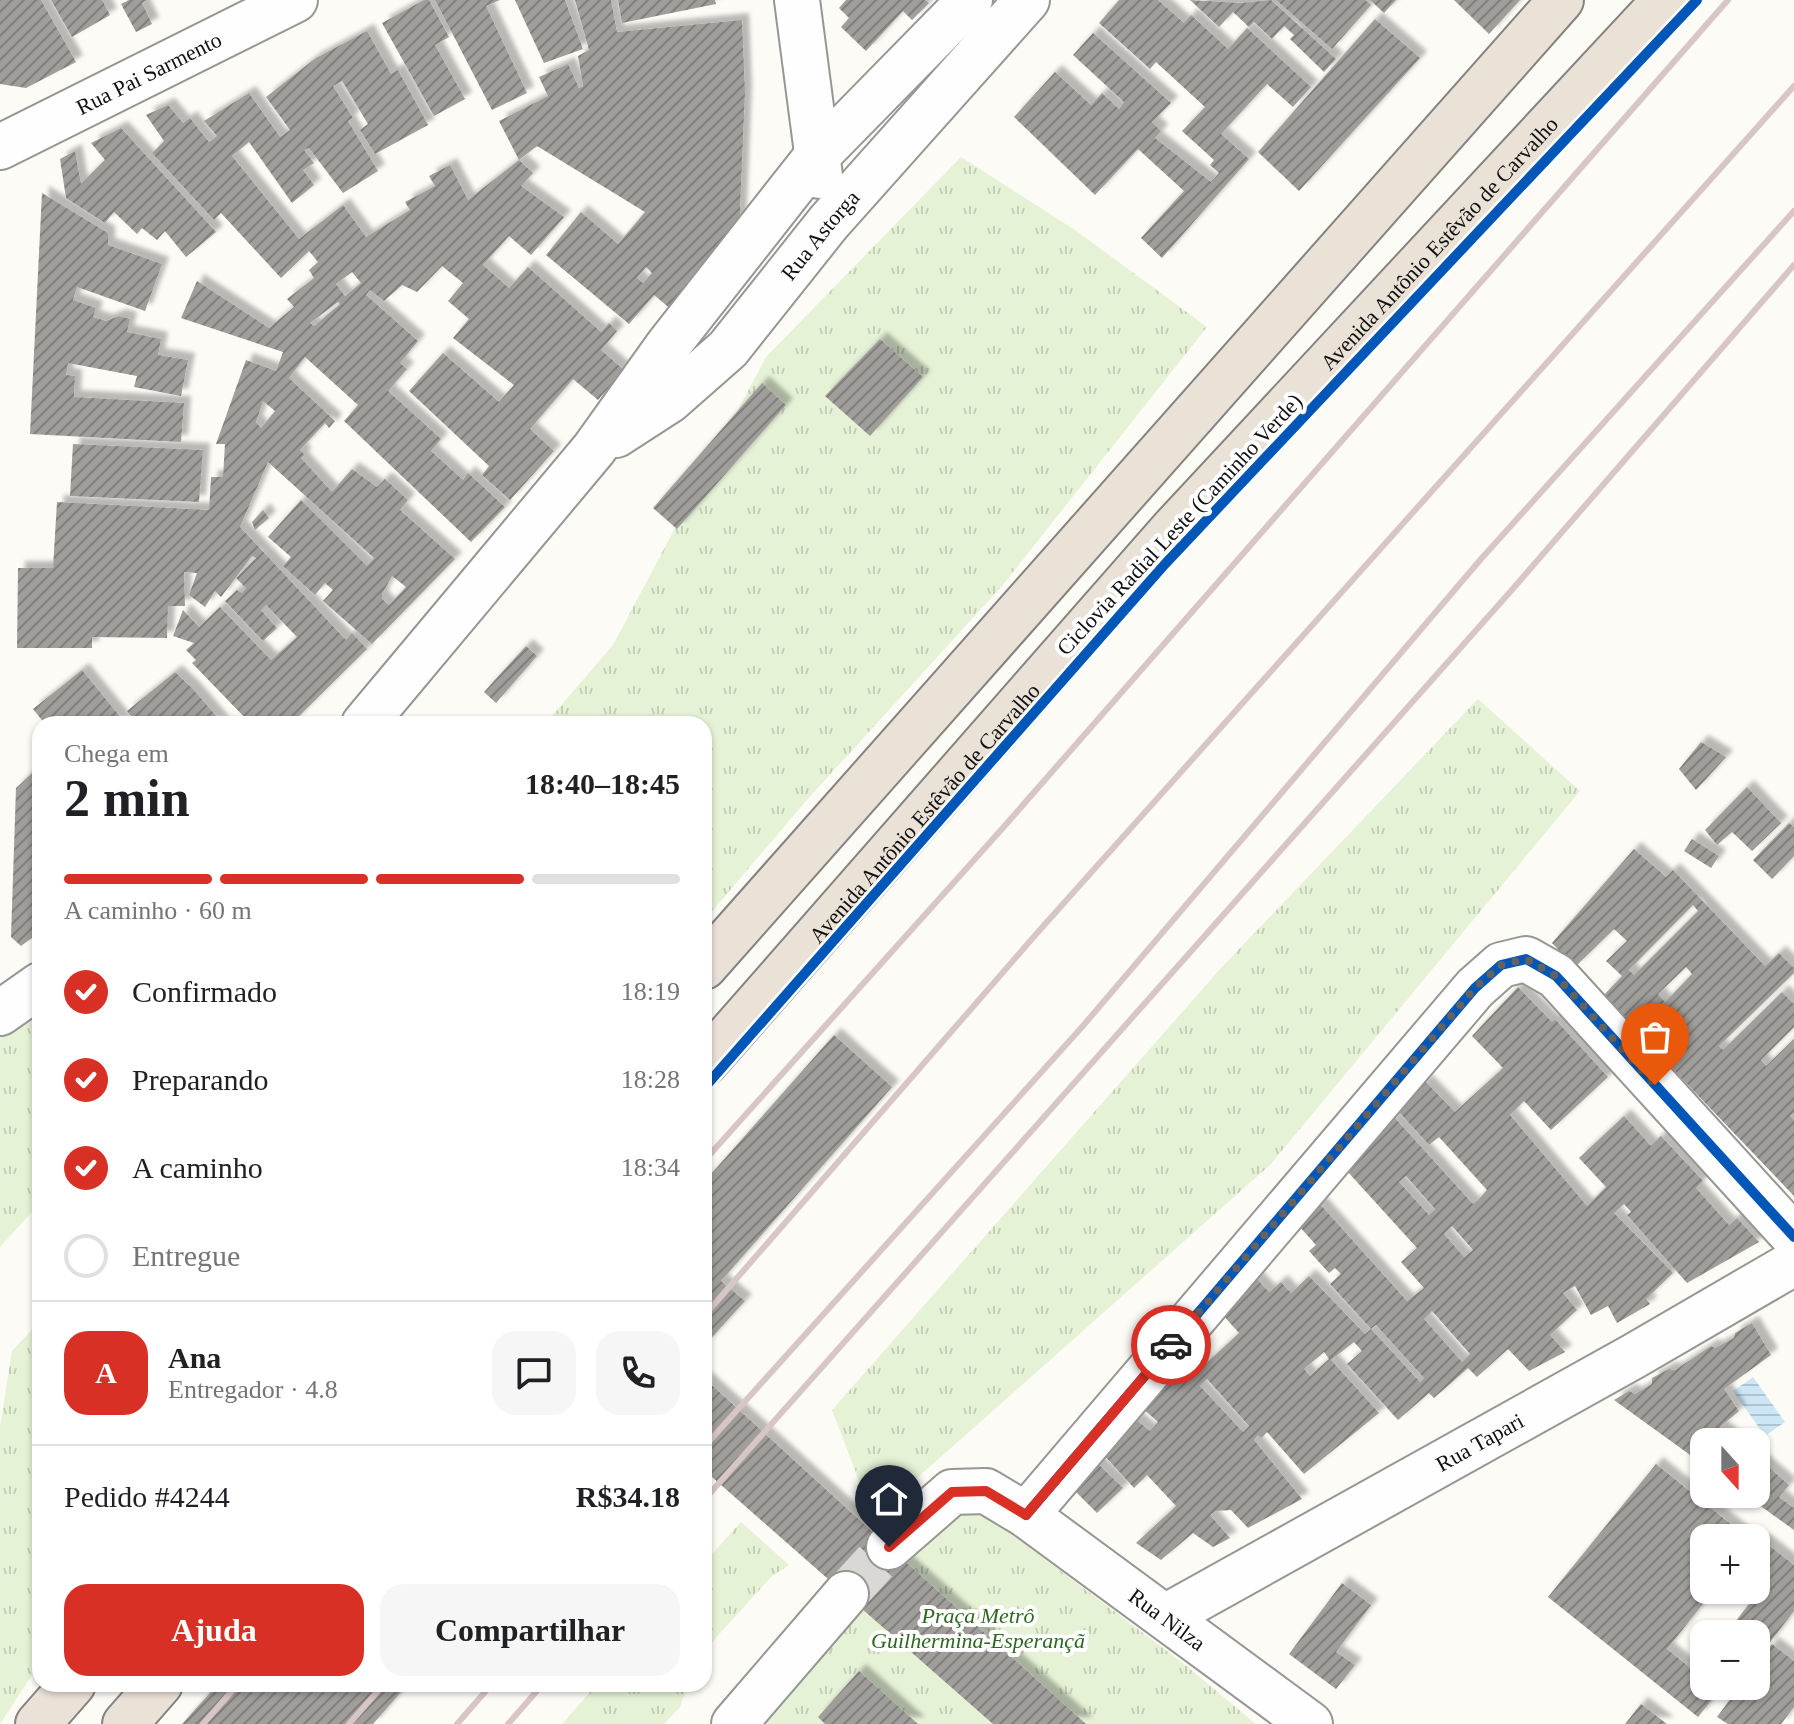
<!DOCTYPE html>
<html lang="pt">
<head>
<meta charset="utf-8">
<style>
  :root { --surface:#fff; --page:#f6f6f6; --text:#202124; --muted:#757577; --line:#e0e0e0; --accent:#d93025 }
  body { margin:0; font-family:"Times New Roman",serif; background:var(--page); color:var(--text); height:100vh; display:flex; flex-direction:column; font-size:30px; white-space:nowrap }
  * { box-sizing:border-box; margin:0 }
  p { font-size:26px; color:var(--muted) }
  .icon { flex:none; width:44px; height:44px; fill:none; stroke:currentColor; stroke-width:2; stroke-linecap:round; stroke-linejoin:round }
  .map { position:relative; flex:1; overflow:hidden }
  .details { position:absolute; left:32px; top:716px; width:680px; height:976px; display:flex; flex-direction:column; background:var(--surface); border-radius:24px; box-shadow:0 2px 6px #0004 }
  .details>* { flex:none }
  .needle { width:52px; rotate:159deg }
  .fabs { position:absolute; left:1690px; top:1428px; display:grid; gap:16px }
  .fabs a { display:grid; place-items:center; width:80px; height:80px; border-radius:16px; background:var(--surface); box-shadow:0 2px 6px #0004; font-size:40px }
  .pin { position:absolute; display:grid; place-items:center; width:68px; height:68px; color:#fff; margin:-82px -34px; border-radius:50% 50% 50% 0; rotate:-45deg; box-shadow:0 0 8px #0007 }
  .pin .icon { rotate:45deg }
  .courier { position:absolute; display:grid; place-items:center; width:80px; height:80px; margin:-40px; border:6px solid #d93025; border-radius:50%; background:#fff; color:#222; box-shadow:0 2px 10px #0007 }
  .summary em { font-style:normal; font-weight:600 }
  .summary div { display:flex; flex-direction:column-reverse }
  .summary { display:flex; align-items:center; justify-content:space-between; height:136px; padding:0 32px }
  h1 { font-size:52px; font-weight:600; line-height:60px }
  .bar { display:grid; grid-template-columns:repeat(4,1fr); gap:12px 8px; align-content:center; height:96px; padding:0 32px }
  .bar i { height:10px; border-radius:6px; background:var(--line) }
  .bar .selected { background:var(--accent) }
  .bar p { grid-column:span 4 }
  .line { display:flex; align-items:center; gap:20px; padding:0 32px; border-top:2px solid var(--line) }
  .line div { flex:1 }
  .round { display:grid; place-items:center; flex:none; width:84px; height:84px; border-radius:24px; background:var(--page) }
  ol { padding:0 32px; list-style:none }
  li { display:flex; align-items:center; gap:24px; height:88px }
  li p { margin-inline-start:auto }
  li .icon { padding:8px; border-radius:50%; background:var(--accent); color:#fff; stroke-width:4 }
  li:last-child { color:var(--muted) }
  li i { width:44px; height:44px; border:4px solid var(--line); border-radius:50% }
  .cta { display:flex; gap:16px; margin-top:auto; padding:16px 32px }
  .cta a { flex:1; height:92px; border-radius:24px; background:var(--accent); color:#fff; font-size:32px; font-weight:600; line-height:92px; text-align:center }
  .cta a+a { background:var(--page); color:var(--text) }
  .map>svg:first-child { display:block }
  .park { fill:url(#park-tufts) }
  .water { fill:url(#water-rules) }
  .building { fill:url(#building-hatch); fill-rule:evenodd; filter:url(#shadow) }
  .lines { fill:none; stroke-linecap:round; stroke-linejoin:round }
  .minor-tunnel { stroke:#d9d8d4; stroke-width:44; stroke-dasharray:44 22; stroke-linecap:butt }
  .minor-casing { stroke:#969694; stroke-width:48 }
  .highway-casing { stroke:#848381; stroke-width:48 }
  .minor { stroke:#fffefe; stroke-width:44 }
  .highway { stroke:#eae1d7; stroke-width:44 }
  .rail { stroke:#d8c5c6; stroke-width:6 }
  .cycleway-casing { stroke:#fff; stroke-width:15 }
  .cycleway { stroke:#0057b8; stroke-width:10 }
  .done { stroke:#636260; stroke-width:8; stroke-dasharray:0 14.4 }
  .route { stroke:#d93025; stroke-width:10 }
  .labels { text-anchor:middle; stroke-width:8; stroke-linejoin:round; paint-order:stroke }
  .street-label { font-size:22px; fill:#101010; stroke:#fff }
  .park-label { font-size:22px; font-style:italic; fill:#2d6820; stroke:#fff }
</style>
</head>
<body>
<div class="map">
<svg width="1794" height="1724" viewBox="0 0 1794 1724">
  <defs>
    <pattern id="park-tufts" width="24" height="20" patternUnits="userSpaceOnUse" patternTransform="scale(2)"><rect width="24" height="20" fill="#e5f2d6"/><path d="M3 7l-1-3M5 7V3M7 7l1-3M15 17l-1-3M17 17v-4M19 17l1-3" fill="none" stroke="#c3ceb7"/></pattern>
    <pattern id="water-rules" width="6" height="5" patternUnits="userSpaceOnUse" patternTransform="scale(2)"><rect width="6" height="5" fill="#cde6f5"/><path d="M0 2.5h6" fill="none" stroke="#afc4d1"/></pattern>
    <pattern id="building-hatch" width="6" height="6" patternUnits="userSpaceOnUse" patternTransform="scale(2)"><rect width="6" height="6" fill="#a09e9b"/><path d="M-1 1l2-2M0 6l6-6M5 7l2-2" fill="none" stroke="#817f7d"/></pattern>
    <filter id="shadow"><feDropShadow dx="7" dy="-7" stdDeviation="2" flood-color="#0004"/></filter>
  </defs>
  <rect width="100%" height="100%" fill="#fcfbf6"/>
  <!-- park -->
  <g class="park">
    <path d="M961 157 1075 230 1207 327 1002 586 805 802 704 921V724H545L613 645 766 357Z"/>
    <path d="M1478 699 1580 791 1270 1165 873 1517 832 1410 1221 968Z"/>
    <path d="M40 1005V1203L0 1247V1031Z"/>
    <path d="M40 1321V1663L0 1724V1427L12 1351Z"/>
    <path d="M968 1501 1184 1664 1256 1724H752Z"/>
    <path d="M741 1522 789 1565 772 1576 704 1651V1563Z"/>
    <path d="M597 1684H688L680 1707 664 1724H562Z"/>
  </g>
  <!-- water -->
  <path class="water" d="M1753 1377 1785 1422 1765 1436 1733 1391Z"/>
  <!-- building -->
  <g class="building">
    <path d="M0 0H41L76 62 26 88 0 84Z"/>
    <path d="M51 0H102L110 15 72 37Z"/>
    <path d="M129 0H147L142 3 152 24 136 32 121 4Z"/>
    <path d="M424 0H429L449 37 435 45 465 99 434 116 382 23Z"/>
    <path d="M435 0H500L486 6 527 93 492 110Z"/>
    <path d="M515 0H565L583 49 544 63Z"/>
    <path d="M575 0H611L617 32 742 20 745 92 739 232 673 311 654 295 629 324 546 255 581 212 618 244 645 212 537 146 519 160 499 121 548 96 539 77 568 64 579 88 583 86 578 56 589 50ZM646 267 652 273 643 283 637 278Z"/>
    <path d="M618 0H715L716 4 622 23Z"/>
    <path d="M846 0H925L929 3 912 20 903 11 866 51 841 27 849 18 839 8Z"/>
    <path d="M1119 0H1158L1184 23 1191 15 1228 49 1247 28 1311 87 1293 107 1267 84 1221 134 1249 159 1162 258 1141 238 1184 191 1138 149 1095 195 1014 117 1055 72 1091 105 1102 93 1119 109 1124 102 1073 55 1093 33 1171 103 1152 122 1161 131 1155 138 1211 182 1219 173 1210 165 1214 160 1182 131 1205 107 1156 62 1150 69 1099 23Z"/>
    <path d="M1190 0 1241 3 1271 0 1336 59 1324 72 1290 39 1294 35 1284 26 1272 39 1254 22 1249 27 1233 12 1219 27Z"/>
    <path d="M1276 0H1365L1371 5 1332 49Z"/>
    <path d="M1370 0H1396L1384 13Z"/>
    <path d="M1454 0H1520L1489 34Z"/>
    <path d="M1375 19 1420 58 1299 191 1258 152Z"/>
    <path d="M367 31 391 74 398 70 428 125 375 154 360 130 368 124 342 81 333 86 353 118 348 121 378 171 343 193 309 148 304 150 314 163 303 170 314 185 292 203 249 142 232 156 299 239 343 205 366 237 410 210 405 202 435 186 429 176 450 165 468 200 519 160 533 173 521 186 564 217 531 255 509 236 483 265 509 288 528 267 601 332 609 323 617 331 601 350 624 370 598 400 573 379 530 429 554 451 510 500 482 475 489 466 409 391 443 353 499 402 514 385 453 338 469 319 448 301 463 283 442 266 417 292 402 285 384 301 370 290 366 295 418 341 400 363 407 369 388 391 441 439 431 451 463 480 468 473 505 507 471 542 344 421 358 405 305 357 289 378 335 421 329 428 325 423 300 450 305 455 301 458 332 492 352 469 377 487 385 479 408 500 400 510 455 559 372 644 323 601 333 590 325 583 315 595 283 566 291 557 268 537 301 500 367 566 374 558 268 462 240 527 346 640 352 633 367 649 291 724H262L258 720 251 724 192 663 196 660 186 650 194 643 173 636 183 610 199 627 220 607 271 660 297 637 266 605 261 610 277 628 263 641 225 601 237 590 242 593 246 588 236 578 256 558 252 556 221 597 215 591 205 607 189 595 197 573 184 572 185 606H168L167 638 92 637V648H17L18 568H53L57 502 209 510 211 477H223L225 444H216L246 360 276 371 283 352 181 318 197 281 269 328 294 307 287 299 314 278 309 270 318 262 309 251 281 278 221 213 214 220 152 153 164 141 146 115 168 105 183 123 190 118 209 142 217 136 204 121 249 93 280 137 290 130 266 97 316 58ZM352 272 361 283 345 296 336 284ZM338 302 340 304 314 326 310 323ZM263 401 275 411 261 428 256 422ZM392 576 406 587 389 605 382 599V594Z"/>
    <path d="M121 128 216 232 186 257 165 231 157 240 142 228 137 234 114 212 105 223 66 198 60 159 75 151 81 184 105 160 91 143Z"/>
    <path d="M42 193 108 233V245L162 264 145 311 77 287 73 300 96 308 93 317 106 321 119 316 130 319 127 332 161 339 158 355 188 360 181 396 134 387 137 376 68 363 66 375 75 376 74 397 184 403 181 442 30 434Z"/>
    <path d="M880 339 923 377 870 436 825 396Z"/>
    <path d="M762 383 786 405 677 529 653 508Z"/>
    <path d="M73 444 203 450 199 502 70 496Z"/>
    <path d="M263 510 269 518 255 530 252 522Z"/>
    <path d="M526 646 537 656 496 703 484 692Z"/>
    <path d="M82 670 126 724H45L33 709Z"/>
    <path d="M175 672 193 689 223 724H137L127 711Z"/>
    <path d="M1701 742 1726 757 1696 790 1679 769Z"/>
    <path d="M40 766V932L21 946 11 937 16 788Z"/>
    <path d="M1747 787 1781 823 1752 851 1732 832 1717 845 1705 830Z"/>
    <path d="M1789 823 1794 827V856L1772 879 1753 860Z"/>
    <path d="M1692 839 1719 856 1711 868 1684 851Z"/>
    <path d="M1634 849 1666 877 1673 870 1765 966 1779 953 1794 968V973L1719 1046 1723 1050 1782 992 1794 1004V1027L1761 1060 1766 1066 1794 1039V1113L1790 1116 1794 1120V1196L1603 996 1622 976 1606 961 1627 941 1614 929 1575 967 1552 943ZM1693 905 1698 911 1634 975 1629 970ZM1686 967 1692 974 1665 1002 1658 994Z"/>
    <path d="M1518 987 1552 1022 1555 1019 1608 1077 1551 1130 1524 1101 1510 1115 1587 1206 1606 1187 1579 1158 1624 1116 1651 1146 1661 1136 1703 1181 1696 1188 1729 1225 1737 1218 1759 1242 1687 1283 1627 1215 1631 1212 1624 1204 1614 1213 1673 1273 1646 1299 1650 1304 1617 1323 1608 1306 1591 1315 1575 1286 1563 1293 1577 1310 1550 1335 1565 1352 1529 1371 1508 1349 1477 1377 1468 1368 1434 1398 1429 1393 1398 1420 1347 1364 1362 1351 1354 1342 1331 1360 1379 1413 1304 1474 1267 1432 1261 1438 1258 1435 1254 1440 1302 1499 1248 1528 1231 1510 1216 1511 1210 1515 1230 1538 1213 1547 1193 1533 1161 1560 1136 1543 1176 1506 1147 1475 1134 1488 1102 1453 1133 1417 1150 1431 1158 1422 1141 1407 1186 1356 1199 1370 1239 1333 1222 1314 1255 1277 1269 1292 1281 1282 1291 1293 1309 1276 1365 1334 1371 1329 1420 1382 1424 1378 1376 1325 1371 1329 1330 1284 1341 1274 1335 1268 1329 1273 1309 1251 1316 1245 1299 1226 1319 1203 1407 1301 1424 1288 1401 1262 1417 1248 1347 1171 1394 1117 1473 1204 1478 1200 1487 1190 1439 1137 1429 1145 1399 1112 1425 1081 1455 1112 1503 1068 1472 1036ZM1406 1176 1435 1209 1429 1215 1399 1182ZM1452 1226 1473 1250 1464 1257 1444 1234ZM1432 1311 1470 1354 1462 1362 1424 1319ZM1324 1352 1329 1359 1310 1376 1304 1369ZM1207 1379 1249 1426 1243 1432 1200 1386Z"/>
    <path d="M834 1035 892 1087 721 1281 745 1301 704 1346V1182Z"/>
    <path d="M1752 1323 1771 1355 1724 1389 1739 1411 1720 1427 1739 1442H1704V1465L1614 1400 1629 1391 1635 1394 1652 1384V1378L1669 1369 1675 1370 1711 1346 1715 1348 1734 1338 1735 1333Z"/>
    <path d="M704 1378 889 1547 1086 1724H993L704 1470Z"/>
    <path d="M1088 1454 1123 1488 1097 1513 1064 1480Z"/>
    <path d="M1756 1456 1789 1485 1779 1497 1794 1508V1530L1744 1494H1756Z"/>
    <path d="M1656 1464 1748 1538H1704V1590H1714L1667 1649 1704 1679V1686H1712L1719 1691 1698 1717 1548 1597Z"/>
    <path d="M1762 1540 1794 1565V1611L1767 1646 1756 1634 1735 1622 1760 1590 1756 1587V1548Z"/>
    <path d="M1342 1583 1371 1605 1336 1652 1355 1665 1336 1689 1289 1654Z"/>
    <path d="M1772 1644 1794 1661V1707L1781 1724H1728L1717 1717 1740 1686H1756V1665Z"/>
    <path d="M859 1671 918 1724H825L818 1717Z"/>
    <path d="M218 1684H408L373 1724H182Z"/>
    <path d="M1641 1704 1667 1724H1625Z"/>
  </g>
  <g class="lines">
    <!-- minor-tunnel -->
    <path class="minor-tunnel" d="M846 1594 889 1547"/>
    <!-- minor casing -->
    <g class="minor-casing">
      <g id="minor">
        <path d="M797 0 820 176"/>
        <path id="s1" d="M0 147 295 0"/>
        <path id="s2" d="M616 435 670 400 728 349 829 222 1027 0"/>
        <path d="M364 724 594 449 669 344 816 157 970 0"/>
        <path d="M0 1013 40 985"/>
        <path d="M1026 1515 1475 988 1501 965 1526 959 1556 976 1794 1237"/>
        <path id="s3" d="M889 1547 952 1492 986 1491 1026 1515 1310 1724"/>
        <path id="s4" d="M1165 1617 1634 1356 1794 1263"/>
        <path d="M734 1724 846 1594"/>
      </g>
    </g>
    <!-- highway casing -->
    <g class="highway-casing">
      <g id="highway">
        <path d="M704 967 1561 0"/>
        <path id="s5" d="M704 1064 1172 530 1665 0"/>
        <path d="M38 1724 73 1684"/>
        <path d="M125 1724 160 1684"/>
      </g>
    </g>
    <!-- minor -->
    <use href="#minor" class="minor"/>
    <!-- highway -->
    <use href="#highway" class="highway"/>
    <!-- rail -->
    <g class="rail">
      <path d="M704 1161 1001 830 1728 0"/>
      <path d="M704 1316 1038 932 1794 86"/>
      <path d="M704 1447 1082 1027 1481 559 1794 211"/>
      <path d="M704 1500 1510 592 1794 265"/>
      <path d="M203 1724 238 1684"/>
      <path d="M349 1724 384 1684"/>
      <path d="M457 1724 492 1684"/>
      <path d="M508 1724 543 1684"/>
    </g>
    <!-- cycleway casing -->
    <g class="cycleway-casing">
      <g id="cycleway">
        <path d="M704 1088 1165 564 1697 0"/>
        <path d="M1026 1515 1475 988 1501 965 1526 959 1556 976 1794 1237"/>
      </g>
    </g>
    <!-- cycleway -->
    <use href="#cycleway" class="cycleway"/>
  </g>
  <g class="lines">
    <!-- done -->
    <path class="done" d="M1171 1345 1475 988 1501 965 1526 959 1556 976 1655 1085"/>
    <!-- route -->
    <path class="route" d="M889 1547 952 1492 986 1491 1026 1515 1171 1345"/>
  </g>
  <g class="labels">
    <!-- street labels -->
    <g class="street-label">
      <text dy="8" stroke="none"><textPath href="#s1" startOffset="166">Rua Pai Sarmento</textPath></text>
      <text dy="8" stroke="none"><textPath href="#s2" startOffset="288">Rua Astorga</textPath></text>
      <text dy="8" stroke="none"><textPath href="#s5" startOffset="1102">Avenida Antônio Estêvão de Carvalho</textPath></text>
      <text transform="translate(1179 524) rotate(-47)" y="8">Ciclovia Radial Leste (Caminho Verde)</text>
      <text dy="8" stroke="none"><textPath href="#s5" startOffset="334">Avenida Antônio Estêvão de Carvalho</textPath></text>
      <text dy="8" stroke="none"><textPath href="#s4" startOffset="360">Rua Tapari</textPath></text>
      <text dy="8" stroke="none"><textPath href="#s3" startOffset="340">Rua Nilza</textPath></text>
    </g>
    <!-- park labels -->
    <g class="park-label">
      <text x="978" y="1623">Praça Metrô<tspan x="978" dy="25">Guilhermina-Esperançã</tspan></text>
    </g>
  </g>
</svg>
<div class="fabs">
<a><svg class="needle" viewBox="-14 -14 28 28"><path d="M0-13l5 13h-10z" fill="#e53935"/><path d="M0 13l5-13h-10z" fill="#757577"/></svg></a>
<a>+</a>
<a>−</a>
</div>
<div class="pin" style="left:1655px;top:1085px;background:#ea580c"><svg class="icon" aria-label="bag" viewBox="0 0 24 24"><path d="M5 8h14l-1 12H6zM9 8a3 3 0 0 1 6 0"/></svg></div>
<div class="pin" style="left:889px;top:1547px;background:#1f2937"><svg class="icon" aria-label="home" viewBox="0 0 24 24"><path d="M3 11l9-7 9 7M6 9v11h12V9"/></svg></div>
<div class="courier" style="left:1171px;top:1345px"><svg class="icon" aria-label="car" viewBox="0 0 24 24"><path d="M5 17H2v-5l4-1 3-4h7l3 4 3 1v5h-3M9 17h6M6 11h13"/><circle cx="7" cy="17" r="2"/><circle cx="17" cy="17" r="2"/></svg></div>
<section class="details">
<div class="summary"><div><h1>2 min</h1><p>Chega em</p></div><em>18:40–18:45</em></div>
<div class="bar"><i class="selected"></i><i class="selected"></i><i class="selected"></i><i></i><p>A caminho · 60 m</p></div>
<ol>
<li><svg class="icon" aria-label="check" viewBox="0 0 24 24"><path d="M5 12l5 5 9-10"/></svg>Confirmado<p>18:19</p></li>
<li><svg class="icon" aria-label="check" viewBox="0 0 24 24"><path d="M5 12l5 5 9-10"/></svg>Preparando<p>18:28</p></li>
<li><svg class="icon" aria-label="check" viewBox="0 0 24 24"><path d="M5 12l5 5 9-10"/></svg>A caminho<p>18:34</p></li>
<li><i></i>Entregue</li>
</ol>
<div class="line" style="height:144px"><b class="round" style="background:var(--accent);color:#fff">A</b><div><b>Ana</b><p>Entregador · 4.8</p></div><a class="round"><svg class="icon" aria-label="chat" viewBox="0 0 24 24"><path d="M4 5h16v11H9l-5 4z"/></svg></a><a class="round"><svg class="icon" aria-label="phone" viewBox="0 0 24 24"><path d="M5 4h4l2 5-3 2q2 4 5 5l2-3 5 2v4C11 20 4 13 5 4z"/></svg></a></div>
<div class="line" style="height:104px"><div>Pedido #4244</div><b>R$34.18</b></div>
<div class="cta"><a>Ajuda</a><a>Compartilhar</a></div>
</section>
</div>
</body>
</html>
